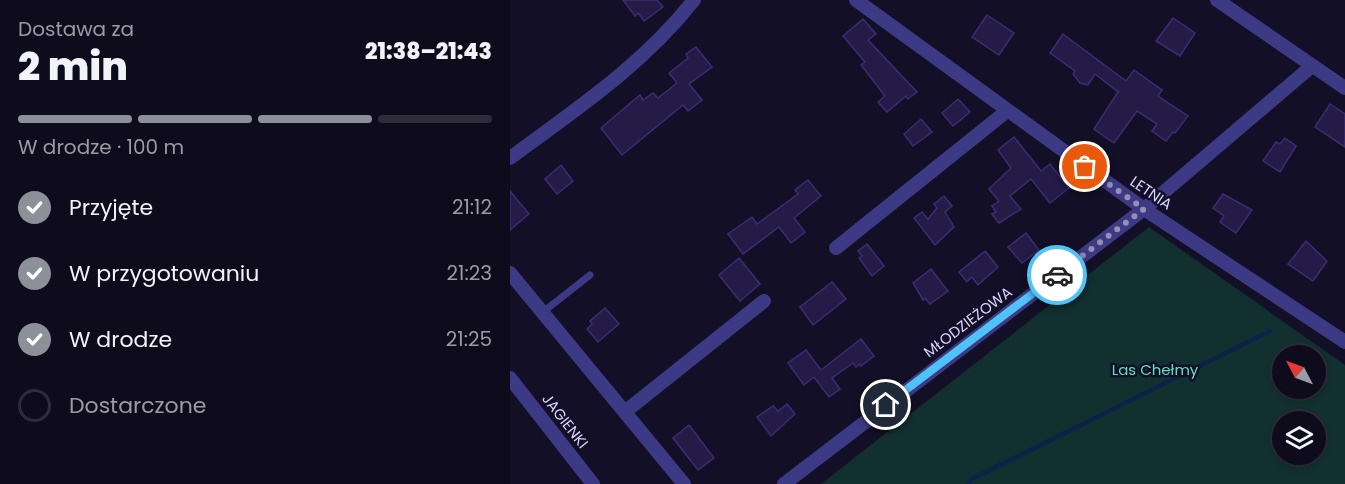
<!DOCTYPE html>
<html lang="pl">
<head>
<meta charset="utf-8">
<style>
  :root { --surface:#0e0b1c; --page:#1c1929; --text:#f1f3f6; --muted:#9b9ba3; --line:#2e2b3b; --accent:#8c9099 }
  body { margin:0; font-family:Poppins,sans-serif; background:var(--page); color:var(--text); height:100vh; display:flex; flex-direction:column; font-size:22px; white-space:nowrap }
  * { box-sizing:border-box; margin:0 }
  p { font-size:20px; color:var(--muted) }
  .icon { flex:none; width:33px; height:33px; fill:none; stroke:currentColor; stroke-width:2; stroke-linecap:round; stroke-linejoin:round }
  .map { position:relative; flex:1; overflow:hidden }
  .details { display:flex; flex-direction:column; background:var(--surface); width:510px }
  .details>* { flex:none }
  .needle { width:39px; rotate:311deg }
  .fabs { position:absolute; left:762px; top:345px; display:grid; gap:12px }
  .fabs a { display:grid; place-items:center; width:54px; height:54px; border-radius:50%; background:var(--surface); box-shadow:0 3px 9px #0003,0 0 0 2px var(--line); font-size:30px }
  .pin { position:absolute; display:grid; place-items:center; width:51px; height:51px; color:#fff; margin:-26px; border:3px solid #fff; border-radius:50%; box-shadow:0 2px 6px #0007 }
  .courier { position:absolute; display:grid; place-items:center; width:60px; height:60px; margin:-30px; border:4px solid #4fc3f7; border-radius:50%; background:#fff; color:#222; box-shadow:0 2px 8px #0007 }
  .headline em { font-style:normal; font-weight:800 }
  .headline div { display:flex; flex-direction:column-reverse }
  .headline { display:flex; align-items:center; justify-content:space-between; height:102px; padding:0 18px }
  h1 { font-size:39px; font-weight:800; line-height:45px }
  .bar { display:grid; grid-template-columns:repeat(4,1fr); gap:9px 6px; align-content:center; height:72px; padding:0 18px }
  .bar i { height:8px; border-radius:4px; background:var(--line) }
  .bar .active { background:var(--accent) }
  .bar p { grid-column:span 4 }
  ol { padding:0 18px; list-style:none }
  li { display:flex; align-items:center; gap:18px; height:66px }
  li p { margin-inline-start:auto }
  li .icon { padding:6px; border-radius:50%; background:var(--accent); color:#fff; stroke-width:4 }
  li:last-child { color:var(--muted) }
  li i { width:33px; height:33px; border:3px solid var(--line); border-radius:50% }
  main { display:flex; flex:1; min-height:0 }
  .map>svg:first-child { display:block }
  .green { fill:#12302f; fill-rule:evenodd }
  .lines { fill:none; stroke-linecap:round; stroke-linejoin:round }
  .stream { stroke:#0c2248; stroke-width:4.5 }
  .building { fill:#241b47; stroke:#3b2d73; stroke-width:1.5 }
  .lane { stroke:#3d3a85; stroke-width:7 }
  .street { stroke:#3d3a85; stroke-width:14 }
  .done { stroke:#948fb3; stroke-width:6; stroke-dasharray:0 10.8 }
  .route { stroke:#4fc3f7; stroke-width:8 }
  .labels { text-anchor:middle; stroke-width:5; stroke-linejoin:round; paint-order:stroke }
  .street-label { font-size:15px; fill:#d9d4ff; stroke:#130f26 }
  .park-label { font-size:15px; fill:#5fe0c0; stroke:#130f26 }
</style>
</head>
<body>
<main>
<section class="details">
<div class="headline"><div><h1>2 min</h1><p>Dostawa za</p></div><em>21:38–21:43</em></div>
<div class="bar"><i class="active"></i><i class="active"></i><i class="active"></i><i></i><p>W drodze · 100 m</p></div>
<ol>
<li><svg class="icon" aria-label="check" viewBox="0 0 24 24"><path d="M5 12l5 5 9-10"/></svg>Przyjęte<p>21:12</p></li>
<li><svg class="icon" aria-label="check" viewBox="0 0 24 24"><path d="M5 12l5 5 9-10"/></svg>W przygotowaniu<p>21:23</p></li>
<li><svg class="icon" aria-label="check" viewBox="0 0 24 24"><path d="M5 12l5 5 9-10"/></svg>W drodze<p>21:25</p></li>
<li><i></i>Dostarczone</li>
</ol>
</section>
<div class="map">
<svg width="835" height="484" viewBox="0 0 835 484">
  <rect width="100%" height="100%" fill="#130f26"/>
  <!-- green -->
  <path class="green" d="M639 227 835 365V484H311ZM772 356H806V388H772ZM772 422H806V454H772Z"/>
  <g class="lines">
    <!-- stream -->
    <path class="stream" d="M457 484 462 479 760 331"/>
  </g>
  <!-- building -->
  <g class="building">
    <path d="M113 0H147L153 7 134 21 128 13 125 16Z"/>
    <path d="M477 15 504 33 489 55 462 37Z"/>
    <path d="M663 18 685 33 670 56 646 41Z"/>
    <path d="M353 19 366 34 358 40 407 92 398 99 396 96 377 112 368 102 375 96 351 65 355 62 333 36Z"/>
    <path d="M553 34 616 81 624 70 652 90 648 96 678 116 665 133 663 132 656 141 642 131 647 124 627 111 604 143 584 129 608 92 585 74 578 85 570 83 563 74 565 71 540 53Z"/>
    <path d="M186 47 202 67 179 84 192 100 178 111 173 105 112 155 91 128 130 95 133 100 143 93 148 98 167 83 159 73 178 58 176 54Z"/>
    <path d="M448 99 460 112 443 126 432 113Z"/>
    <path d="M820 104 835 114V147L805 127Z"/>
    <path d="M411 119 422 132 403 146 394 134Z"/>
    <path d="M504 137 531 171 540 164 559 188 540 203 521 179 500 196 511 209 489 223 482 214 486 212 482 206 489 201 479 189 501 168 488 150Z"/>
    <path d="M775 138 786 146 770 172 753 161 766 142 770 144Z"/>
    <path d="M51 165 63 181 47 194 35 179Z"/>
    <path d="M298 180 311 196 284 218 295 232 281 243 269 227 233 254 218 234 242 217 247 224 288 194 285 190Z"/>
    <path d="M0 191 19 214 0 230Z"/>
    <path d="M713 194 742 210 726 233 710 222 714 216 703 208Z"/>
    <path d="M434 196 442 206 435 212 444 227 425 245 404 218 412 212 418 219 427 208 424 204Z"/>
    <path d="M516 233 529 250 512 263 498 247Z"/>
    <path d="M796 241 817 261 803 281 778 264Z"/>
    <path d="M357 244 374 266 362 276 349 258 352 256 348 251Z"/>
    <path d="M475 251 488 267 468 285 462 277 457 282 449 272Z"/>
    <path d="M229 258 250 284 230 301 209 275Z"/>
    <path d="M421 269 438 291 420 304 415 298 413 300 403 283Z"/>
    <path d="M322 282 336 299 303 325 290 307Z"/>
    <path d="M95 308 109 324 88 342 77 329 82 324 80 321Z"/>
    <path d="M351 339 364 356 351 366 350 364 346 367 343 363 322 378 330 389 319 397 304 377 294 385 278 363 296 350 311 370Z"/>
    <path d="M277 404 285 414 261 436 247 417 263 406 268 411Z"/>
    <path d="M179 425 204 458 188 470 163 438Z"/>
  </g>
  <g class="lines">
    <!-- lane -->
    <path class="lane" d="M33 312 80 275"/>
    <!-- street -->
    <g class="street">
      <path d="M346 0 634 209 835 342"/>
      <path d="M707 0 835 88"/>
      <path d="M0 158C66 109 133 65 184 0"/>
      <path d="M326 248 497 111"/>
      <path d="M0 273 174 484"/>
      <path d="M0 378 83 484"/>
      <path d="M116 411 254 301"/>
      <path d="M274 484 634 209 802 66"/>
    </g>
  </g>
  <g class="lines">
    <!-- done -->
    <path class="done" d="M547 275 634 209 575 167"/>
    <!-- route -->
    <path class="route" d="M376 405 547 275"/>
  </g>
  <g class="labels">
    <!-- street labels -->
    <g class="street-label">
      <text transform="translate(641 193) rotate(34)" y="5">LETNIA</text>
      <text transform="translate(458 322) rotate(-37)" y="5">MŁODZIEŻOWA</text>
      <text transform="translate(55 421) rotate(52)" y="5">JAGIENKI</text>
    </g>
    <!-- park labels -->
    <g class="park-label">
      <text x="645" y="375">Las Chełmy</text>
    </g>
  </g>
</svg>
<div class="fabs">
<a><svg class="needle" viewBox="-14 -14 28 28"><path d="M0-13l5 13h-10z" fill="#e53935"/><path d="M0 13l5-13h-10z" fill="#9b9ba3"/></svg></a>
<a><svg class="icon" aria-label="layers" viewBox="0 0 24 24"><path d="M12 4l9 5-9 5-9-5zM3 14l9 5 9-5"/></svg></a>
</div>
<div class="pin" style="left:575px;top:167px;background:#ea580c"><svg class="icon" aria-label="bag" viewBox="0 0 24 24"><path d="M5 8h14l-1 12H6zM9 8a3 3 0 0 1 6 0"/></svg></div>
<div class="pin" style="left:376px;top:405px;background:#1f2937"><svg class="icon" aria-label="home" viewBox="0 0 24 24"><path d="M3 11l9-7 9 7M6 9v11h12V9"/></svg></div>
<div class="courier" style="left:547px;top:275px"><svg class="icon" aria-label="car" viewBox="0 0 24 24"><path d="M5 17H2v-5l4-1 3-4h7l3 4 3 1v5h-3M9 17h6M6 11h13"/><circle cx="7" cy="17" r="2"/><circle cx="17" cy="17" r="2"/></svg></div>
</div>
</main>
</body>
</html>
